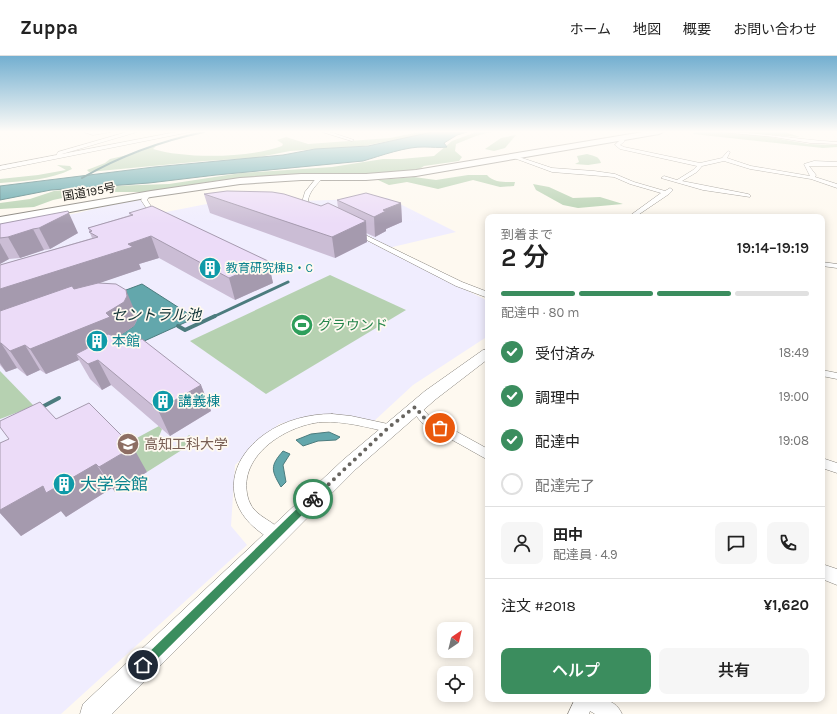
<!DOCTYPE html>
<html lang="ja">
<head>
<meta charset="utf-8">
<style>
  :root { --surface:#fff; --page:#f6f6f6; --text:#222; --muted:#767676; --line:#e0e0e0; --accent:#3b8d5e }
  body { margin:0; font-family:Karla,"Noto Sans JP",sans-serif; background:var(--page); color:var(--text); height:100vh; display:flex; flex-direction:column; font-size:15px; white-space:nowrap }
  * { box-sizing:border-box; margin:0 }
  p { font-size:13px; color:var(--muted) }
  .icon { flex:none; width:22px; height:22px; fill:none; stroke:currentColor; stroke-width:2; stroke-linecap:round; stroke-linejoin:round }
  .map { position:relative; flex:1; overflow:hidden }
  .side { position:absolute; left:485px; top:158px; width:340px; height:488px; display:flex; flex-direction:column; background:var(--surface); border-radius:8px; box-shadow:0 2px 10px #0003 }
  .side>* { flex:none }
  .needle { width:26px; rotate:35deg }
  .buttons { position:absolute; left:437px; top:566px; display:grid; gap:8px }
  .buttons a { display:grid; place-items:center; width:36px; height:36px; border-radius:8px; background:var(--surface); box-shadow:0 2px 10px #0003; font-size:20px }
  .pin { position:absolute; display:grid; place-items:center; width:34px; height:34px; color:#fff; margin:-17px; border:2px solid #fff; border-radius:50%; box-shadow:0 1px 4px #0007 }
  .courier { position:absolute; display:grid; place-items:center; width:40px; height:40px; margin:-20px; border:3px solid #3b8d5e; border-radius:50%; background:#fff; color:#222; box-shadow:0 1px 5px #0007 }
  .head em { font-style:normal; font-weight:600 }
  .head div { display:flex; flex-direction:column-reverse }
  .head { display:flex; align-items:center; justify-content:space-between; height:68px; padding:0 16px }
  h1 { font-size:26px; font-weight:600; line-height:30px }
  .bar { display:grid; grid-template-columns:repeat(4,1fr); gap:6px 4px; align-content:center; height:48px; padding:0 16px }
  .bar i { height:5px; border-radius:3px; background:var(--line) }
  .bar .on { background:var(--accent) }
  .bar p { grid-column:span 4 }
  .line { display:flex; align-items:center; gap:10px; padding:0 16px; border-top:1px solid var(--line) }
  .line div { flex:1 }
  .round { display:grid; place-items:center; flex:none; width:42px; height:42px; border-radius:8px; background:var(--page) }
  ol { padding:0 16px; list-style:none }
  li { display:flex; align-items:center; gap:12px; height:44px }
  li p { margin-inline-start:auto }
  li .icon { padding:4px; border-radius:50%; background:var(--accent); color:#fff; stroke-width:4 }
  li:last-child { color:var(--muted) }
  li i { width:22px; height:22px; border:2px solid var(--line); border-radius:50% }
  .button { display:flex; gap:8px; margin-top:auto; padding:8px 16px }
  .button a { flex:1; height:46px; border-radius:8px; background:var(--accent); color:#fff; font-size:16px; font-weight:600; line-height:46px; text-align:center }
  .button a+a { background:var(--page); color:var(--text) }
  header { display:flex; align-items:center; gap:24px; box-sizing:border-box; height:56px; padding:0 20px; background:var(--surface); border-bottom:1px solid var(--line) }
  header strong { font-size:19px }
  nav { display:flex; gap:22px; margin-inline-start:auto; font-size:14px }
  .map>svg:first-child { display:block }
  .education { fill:#f0edfe }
  .green { fill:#b6d1b1 }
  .water { fill:#63a7ac; stroke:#4c7c7e }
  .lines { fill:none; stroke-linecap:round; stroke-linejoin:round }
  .stream-far2 { stroke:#4c7c7e; stroke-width:2 }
  .stream-far1 { stroke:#4c7c7e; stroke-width:3 }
  .stream { stroke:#4c7c7e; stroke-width:4 }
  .street-casing { stroke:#86827b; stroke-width:1 }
  .secondary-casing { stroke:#86827b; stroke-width:1 }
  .highway-casing { stroke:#86827b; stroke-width:2 }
  .street { fill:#fff; fill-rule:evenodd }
  .secondary { fill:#fff; fill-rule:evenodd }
  .highway { fill:#fff; fill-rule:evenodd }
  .wall { fill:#cbbdd5 }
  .shaded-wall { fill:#a59aae }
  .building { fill:#ecdcf8; stroke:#a59aae }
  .route { fill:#3b8d5e }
  .done { stroke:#686560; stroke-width:4; stroke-dasharray:0 7.2 }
  .labels { text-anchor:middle; stroke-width:3.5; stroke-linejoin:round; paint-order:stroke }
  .far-street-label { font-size:12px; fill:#171613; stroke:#fef9f0 }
  .far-culture-label { font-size:12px; fill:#0d838f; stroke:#fef9f0; text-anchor:start }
  .leisure-label { font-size:14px; fill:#27864d; stroke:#fef9f0; text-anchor:start }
  .culture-label { font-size:14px; fill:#0d838f; stroke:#fef9f0; text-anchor:start }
  .education-label { font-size:14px; fill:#785e54; stroke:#fef9f0; text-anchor:start }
  .water-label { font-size:15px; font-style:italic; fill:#143639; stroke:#fef9f0 }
  .near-culture-label { font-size:17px; fill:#0d838f; stroke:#fef9f0; text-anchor:start }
</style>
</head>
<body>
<header>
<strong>Zuppa</strong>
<nav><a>ホーム</a><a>地図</a><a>概要</a><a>お問い合わせ</a></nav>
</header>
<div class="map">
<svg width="837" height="658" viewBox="0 0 837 658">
  <rect width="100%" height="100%" fill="#fef9f0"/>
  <!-- education -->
  <path class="education" d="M141 141 156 158 222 145 273 146 388 142 456 176 384 193 488 245V280L413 329 373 366 321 358 279 368 235 409 231 470 247 489 61 658H0V172L78 157Z"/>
  <!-- green -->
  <g class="green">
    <path d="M419 76H437L363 90 290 95 254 102 205 105 89 116 87 114 105 107 110 103 136 97 159 87 153 93C185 103 250 102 282 90L283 88 277 84 286 81 308 88 390 82Z"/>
    <path d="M476 76H491L476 80 456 88 455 95 462 101 459 105 424 110 415 116 373 119 322 117 222 124 144 136H99L77 139 53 144 34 151 0 153V147L30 143 54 135 112 130 169 128 241 117 332 111 383 103H401L434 100 452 85Z"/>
    <path d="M695 76H785L800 81 770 79V81L808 88 837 89V91L823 92 693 78Z"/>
    <path d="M516 79 505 92 494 95 485 93 501 82Z"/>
    <path d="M587 98C594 100 599 100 601 107L588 109 575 108 579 106 577 100Z"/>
    <path d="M57 109 70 110 72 113C50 124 25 125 0 127V123L38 119 66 114Z"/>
    <path d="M468 119H487C494 127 505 126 515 126L514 130 500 131 473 124 438 133 407 126 389 129 378 124 414 121 436 124Z"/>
    <path d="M533 128 549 131 573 142 600 141 623 148 578 152 563 149 536 134Z"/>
    <path d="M330 219 406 254 266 338 190 285Z"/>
    <path d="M0 315 34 350 0 363Z"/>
    <path d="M159 370 162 373 158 383C163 402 181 388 189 379L196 385 147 416 122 390Z"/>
  </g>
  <!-- water -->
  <g class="water">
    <path d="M432 76H467L457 79 444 87 447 91C439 92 432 91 425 91 407 90 380 100 363 105L216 119 149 127 51 134 0 144V130L154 111 283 99 315 93 368 90Z"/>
    <path d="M142 228 195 262 120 296 117 281 134 270 126 234Z"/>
    <path d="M329 376 340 381 336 384 318 385 303 390 296 384 311 378Z"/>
    <path d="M283 395 290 398 283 409 286 426 281 431C271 414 270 410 283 395Z"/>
  </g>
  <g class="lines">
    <!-- stream-far2 -->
    <path class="stream-far2" d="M82 122C120 100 161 85 204 76"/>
    <!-- stream-far1 -->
    <path class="stream-far1" d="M213 261 288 226"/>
    <!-- stream -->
    <g class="stream">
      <path d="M178 270 185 274 215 260"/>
      <path d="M40 352 59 342"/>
    </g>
    <!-- street casing -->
    <g class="street-casing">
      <g id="street">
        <path d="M84 76H111L93 79Z"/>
        <path d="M127 76H137L62 98 60 101 56 100 58 96Z"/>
        <path d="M322 76H330L354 84 352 85Z"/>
        <path d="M721 76C760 76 798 84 837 86V88L810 87 774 81Z"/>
        <path d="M622 82 625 85 620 89 624 91 700 107 722 102 728 95 730 96 727 102 751 110 810 120 804 108 814 105 837 106V110H809L816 119 815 121 837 128V132L811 123 750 113 724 105 702 110 697 116 682 125 748 138 750 139V141L703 134 661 122 664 120 677 124 693 114 697 110 620 93 615 89Z"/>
        <path d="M516 100 552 112 594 115 615 118 634 126 665 135 670 132 673 134 669 138 635 161H628L661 137 630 128 614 121 552 116 514 102Z"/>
        <path d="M318 120 323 121C317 129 309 135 308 145L318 154 315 156 302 146 305 136Z"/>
        <path d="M147 137 150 139 147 144 156 158 155 159H151L141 144 145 138Z"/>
        <path d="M353 173 462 226 488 236V242L456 230 351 176 350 175Z"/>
        <path d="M822 206 837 208V212L822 210Z"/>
        <path d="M822 314 837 317V323L822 320Z"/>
        <path d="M415 347 419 348 430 361 488 393V404L422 367 409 351 411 348Z"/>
        <path d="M332 358 351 360 388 368 392 369 394 372 392 375 388 376C366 371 344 365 322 366 285 369 234 402 249 445 255 462 277 465 284 479L281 484C273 487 267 481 260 476 221 447 228 404 265 378 285 364 309 358 332 358Z"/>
        <path d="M822 402 837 407V417L822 412Z"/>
        <path d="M822 508 837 513V529L822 523Z"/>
        <path d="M575 643C593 643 614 639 622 658H595L590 655 589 658H568Z"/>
      </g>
    </g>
    <!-- secondary casing -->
    <g class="secondary-casing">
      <g id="secondary">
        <path d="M176 76H190L0 114V110Z"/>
        <path d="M488 293V303L436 343 356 413 112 658H80L83 648 343 404 425 335 483 294Z"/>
      </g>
    </g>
    <!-- highway casing -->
    <g class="highway-casing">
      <path id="highway" d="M643 76H663L659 78 416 120 366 124H301L240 128 151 141 0 169V161L151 135 240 122 301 118H366L416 114Z"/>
    </g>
    <!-- street -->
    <use href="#street" class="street"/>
    <!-- secondary -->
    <use href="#secondary" class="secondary"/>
    <!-- highway -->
    <use href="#highway" class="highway"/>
  </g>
  <!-- wall -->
  <g class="wall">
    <path d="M204 138 321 150 338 152 337 144 401 147 402 166 386 173V175L375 181 366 177 367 186 335 202 210 157Z"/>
    <path d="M129 157 268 205 273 227 235 244 159 202 139 208 141 213 98 227 136 258 137 264 134 270 119 280 121 283 201 329 211 355 170 380 111 329 102 334 90 323 79 304 46 318 40 314 27 320 17 312 6 316 0 309V209L92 182 88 172 130 159Z"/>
    <path d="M0 168 78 177 50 193 44 194 20 202 9 203 0 208Z"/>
    <path d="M56 363 147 416 115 436 112 432 66 461 61 455 21 480 0 457V387Z"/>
  </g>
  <!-- shaded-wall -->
  <g class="shaded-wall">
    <path d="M401 147 402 166 386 173V175L375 181 374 161 383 154Z"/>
    <path d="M68 155 78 177 50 193 39 172Z"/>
    <path d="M366 165 367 186 335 202 332 181Z"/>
    <path d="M33 173 44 194 20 202 8 181Z"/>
    <path d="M151 180 159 202 139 208 141 213 0 261V233L128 188Z"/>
    <path d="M0 187 9 203 0 208Z"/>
    <path d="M268 205 273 227 235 244 229 222Z"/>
    <path d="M126 234 136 258 137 264 134 270 119 280 122 285 76 298 79 304 46 318 30 293 106 257Z"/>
    <path d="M0 287H1L17 312 6 316 0 307Z"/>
    <path d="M25 289 40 314 27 320 10 295Z"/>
    <path d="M98 304 111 329 102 334 88 308Z"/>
    <path d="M201 329 211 355 170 380 158 354Z"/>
    <path d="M133 391 147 416 115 436 99 411Z"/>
    <path d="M96 408 112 432 66 461 61 455 21 480 0 457V454L43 430Z"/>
  </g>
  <!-- building -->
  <g class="building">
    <path d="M227 135 272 136 284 138 321 150 328 147 366 165 332 181 204 138Z"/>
    <path d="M366 137 401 147 383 154 386 155 374 161 337 144Z"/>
    <path d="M152 150 268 205 229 222 151 180 128 188 133 191 0 233V209L98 181 89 176 92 175 88 172 133 159 129 157Z"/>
    <path d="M68 155 69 157 39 172 33 173 8 181 0 182V168Z"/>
    <path d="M98 227 116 228 126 234 127 240 124 246 106 257 110 261 30 293 25 289 10 295 1 287H0V255L72 230 74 233Z"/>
    <path d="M108 278 132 287 142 283 201 329 158 354 98 304 88 308 76 298 86 293Z"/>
    <path d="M40 346 56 363 89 347 133 391 99 411 96 408 46 437 43 430 0 454V387L9 383 0 371V365Z"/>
  </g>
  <!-- sky -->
  <linearGradient id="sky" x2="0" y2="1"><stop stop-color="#73afd0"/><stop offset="0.45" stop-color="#fffcf8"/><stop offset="1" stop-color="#fffcf8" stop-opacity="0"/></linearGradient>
  <rect width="837" height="168" fill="url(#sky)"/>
  <!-- route -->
  <path class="route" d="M313 439 316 440 317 443 316 445 147 613 143 615 139 613 137 609 139 606 310 440Z"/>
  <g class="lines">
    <!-- done -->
    <path class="done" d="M313 443 388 372 415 351 426 364 440 372"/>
  </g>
  <!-- icons -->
  <defs>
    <g id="building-disc" transform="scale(1.15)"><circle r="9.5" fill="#0f9aa8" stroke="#fef9f0"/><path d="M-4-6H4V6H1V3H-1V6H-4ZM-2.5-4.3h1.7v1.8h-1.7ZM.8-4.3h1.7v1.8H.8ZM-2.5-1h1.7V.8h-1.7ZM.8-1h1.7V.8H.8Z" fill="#fff"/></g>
    <g id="stadium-disc" transform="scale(1.15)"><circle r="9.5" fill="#2e9e5b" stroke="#fef9f0"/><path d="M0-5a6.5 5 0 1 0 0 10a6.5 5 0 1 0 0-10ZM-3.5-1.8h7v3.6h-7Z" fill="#fff"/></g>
    <g id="university-disc" transform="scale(1.15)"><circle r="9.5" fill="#8d6e63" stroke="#fef9f0"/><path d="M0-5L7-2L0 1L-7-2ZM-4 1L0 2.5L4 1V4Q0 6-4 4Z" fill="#fff"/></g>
  </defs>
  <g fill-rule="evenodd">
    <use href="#building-disc" x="210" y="212"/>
    <use href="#stadium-disc" x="302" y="269"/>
    <use href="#building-disc" x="97" y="285"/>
    <use href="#building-disc" x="163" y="345"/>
    <use href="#university-disc" x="128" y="388"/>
    <use href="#building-disc" x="64" y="428"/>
  </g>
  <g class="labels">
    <!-- far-street labels -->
    <g class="far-street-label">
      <text transform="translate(89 136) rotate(-10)" y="4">国道195号</text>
    </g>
    <!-- far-culture labels -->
    <g class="far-culture-label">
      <text x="226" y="216">教育研究棟B・C</text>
    </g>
    <!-- leisure labels -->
    <g class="leisure-label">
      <text x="318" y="274">グラウンド</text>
    </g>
    <!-- culture labels -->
    <g class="culture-label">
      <text x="112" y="290">本館</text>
      <text x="178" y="350">講義棟</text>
    </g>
    <!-- education labels -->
    <g class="education-label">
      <text x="144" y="393">高知工科大学</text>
    </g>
    <!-- water labels -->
    <g class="water-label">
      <text x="156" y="264">セントラル池</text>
    </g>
    <!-- near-culture labels -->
    <g class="near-culture-label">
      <text x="80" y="434">大学会館</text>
    </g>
  </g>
</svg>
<div class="buttons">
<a><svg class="needle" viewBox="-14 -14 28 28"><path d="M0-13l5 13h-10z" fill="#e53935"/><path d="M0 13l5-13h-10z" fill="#767676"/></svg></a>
<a><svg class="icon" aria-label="locate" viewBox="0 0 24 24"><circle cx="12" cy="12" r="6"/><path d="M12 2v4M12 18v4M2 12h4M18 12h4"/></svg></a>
</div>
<div class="pin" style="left:440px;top:372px;background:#ea580c"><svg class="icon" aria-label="bag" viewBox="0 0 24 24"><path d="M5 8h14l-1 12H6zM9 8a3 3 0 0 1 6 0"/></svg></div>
<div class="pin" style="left:143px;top:609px;background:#1f2937"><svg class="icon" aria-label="home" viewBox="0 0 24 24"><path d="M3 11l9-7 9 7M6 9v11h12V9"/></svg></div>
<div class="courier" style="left:313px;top:443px"><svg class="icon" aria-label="bike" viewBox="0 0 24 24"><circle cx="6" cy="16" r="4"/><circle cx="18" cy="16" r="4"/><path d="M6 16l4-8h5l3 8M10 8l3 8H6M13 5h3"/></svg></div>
<section class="side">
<div class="head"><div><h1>2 分</h1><p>到着まで</p></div><em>19:14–19:19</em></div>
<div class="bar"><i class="on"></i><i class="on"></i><i class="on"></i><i></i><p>配達中 · 80 m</p></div>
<ol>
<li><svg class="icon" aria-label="check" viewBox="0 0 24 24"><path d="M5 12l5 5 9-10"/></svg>受付済み<p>18:49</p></li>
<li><svg class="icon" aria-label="check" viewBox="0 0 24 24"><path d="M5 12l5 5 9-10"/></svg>調理中<p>19:00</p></li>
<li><svg class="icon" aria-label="check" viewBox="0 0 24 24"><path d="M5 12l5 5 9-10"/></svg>配達中<p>19:08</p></li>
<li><i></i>配達完了</li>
</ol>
<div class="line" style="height:72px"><a class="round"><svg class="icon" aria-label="person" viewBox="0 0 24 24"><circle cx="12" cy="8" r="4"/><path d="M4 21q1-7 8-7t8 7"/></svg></a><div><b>田中</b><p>配達員 · 4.9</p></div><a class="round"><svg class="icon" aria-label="chat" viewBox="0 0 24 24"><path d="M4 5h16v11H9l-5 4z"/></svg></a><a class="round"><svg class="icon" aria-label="phone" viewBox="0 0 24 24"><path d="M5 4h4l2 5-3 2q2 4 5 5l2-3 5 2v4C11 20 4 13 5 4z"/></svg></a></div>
<div class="line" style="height:52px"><div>注文 #2018</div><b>¥1,620</b></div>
<div class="button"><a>ヘルプ</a><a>共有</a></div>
</section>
</div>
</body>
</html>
